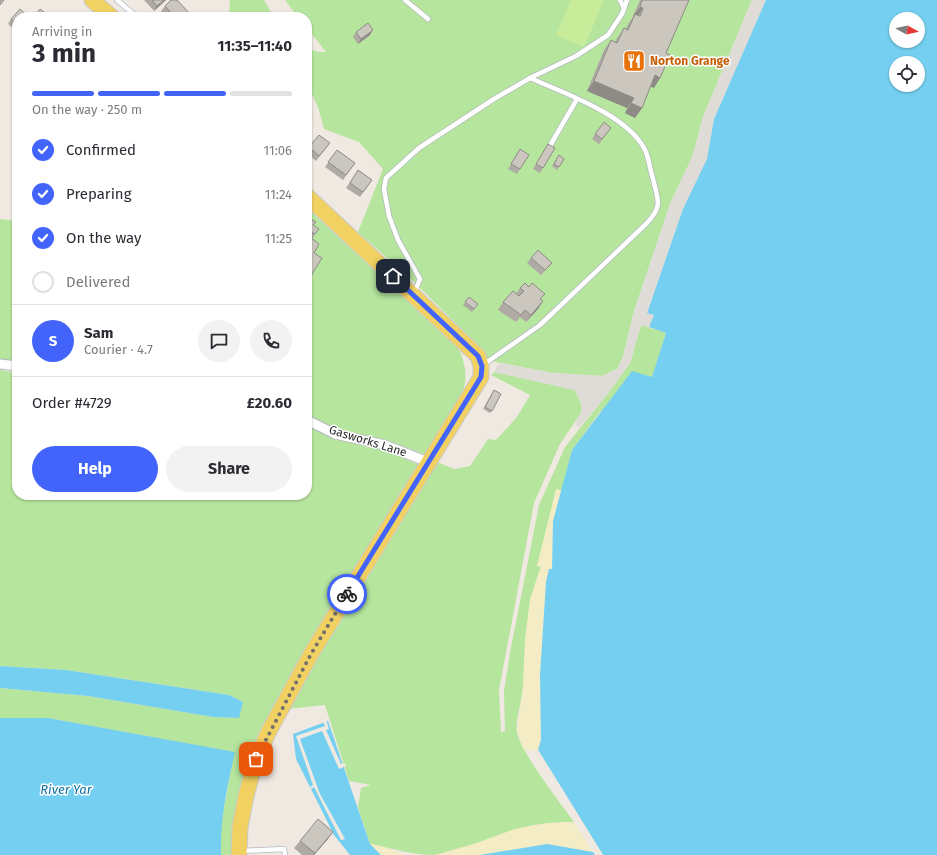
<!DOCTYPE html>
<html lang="en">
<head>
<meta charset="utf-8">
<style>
  :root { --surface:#fff; --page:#f2f2f3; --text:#2b2b33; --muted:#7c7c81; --line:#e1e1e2; --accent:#4264fb }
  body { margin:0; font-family:"Fira Sans",sans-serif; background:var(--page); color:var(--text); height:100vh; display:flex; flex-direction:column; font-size:15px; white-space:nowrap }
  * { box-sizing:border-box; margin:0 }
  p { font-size:13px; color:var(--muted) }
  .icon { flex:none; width:22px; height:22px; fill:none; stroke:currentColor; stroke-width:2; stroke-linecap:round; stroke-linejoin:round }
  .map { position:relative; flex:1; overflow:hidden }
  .side { position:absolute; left:12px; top:12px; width:300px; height:488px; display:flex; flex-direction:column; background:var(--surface); border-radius:16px; box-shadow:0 1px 3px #0004 }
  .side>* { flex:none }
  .needle { width:26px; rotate:98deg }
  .buttons { position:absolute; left:889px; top:12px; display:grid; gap:8px }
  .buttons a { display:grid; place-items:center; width:36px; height:36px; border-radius:50%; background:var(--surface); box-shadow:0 1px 3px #0004; font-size:20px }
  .pin { position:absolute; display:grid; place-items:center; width:34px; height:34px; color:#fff; margin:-17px; border-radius:8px; box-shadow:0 2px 6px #0006 }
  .courier { position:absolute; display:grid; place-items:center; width:40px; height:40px; margin:-20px; border:3px solid #4264fb; border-radius:50%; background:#fff; color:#222; box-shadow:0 1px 5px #0007 }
  .head em { font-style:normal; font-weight:700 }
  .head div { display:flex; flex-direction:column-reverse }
  .head { display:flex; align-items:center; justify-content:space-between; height:68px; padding:0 20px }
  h1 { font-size:26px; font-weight:700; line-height:30px }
  .bar { display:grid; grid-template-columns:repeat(4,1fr); gap:6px 4px; align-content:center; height:48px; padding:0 20px }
  .bar i { height:5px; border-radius:3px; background:var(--line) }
  .bar .on { background:var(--accent) }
  .bar p { grid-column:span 4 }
  .line { display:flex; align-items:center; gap:10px; padding:0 20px; border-top:1px solid var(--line) }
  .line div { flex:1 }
  .round { display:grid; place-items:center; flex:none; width:42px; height:42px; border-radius:21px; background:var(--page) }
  ol { padding:0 20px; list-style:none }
  li { display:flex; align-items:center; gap:12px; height:44px }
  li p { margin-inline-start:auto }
  li .icon { padding:4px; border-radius:50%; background:var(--accent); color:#fff; stroke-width:4 }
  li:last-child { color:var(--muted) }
  li i { width:22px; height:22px; border:2px solid var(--line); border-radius:50% }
  .action { display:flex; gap:8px; margin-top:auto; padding:8px 20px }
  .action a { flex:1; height:46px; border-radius:24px; background:var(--accent); color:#fff; font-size:16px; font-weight:700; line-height:46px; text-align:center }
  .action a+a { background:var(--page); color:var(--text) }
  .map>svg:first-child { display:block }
  .green { fill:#b6e59e }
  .sand { fill:#f3ecc5 }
  .pitch { fill:#c9ec9a }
  .plaza { fill:#dfdcd8 }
  .water { fill:#75cff0; fill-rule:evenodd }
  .pier { fill:#efe9e1 }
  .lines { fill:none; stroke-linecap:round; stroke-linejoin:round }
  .lane-casing { stroke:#b4b7c1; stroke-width:6 }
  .street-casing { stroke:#b4b7c1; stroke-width:11 }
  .primary-casing { stroke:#c9c9c9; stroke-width:17 }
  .lane { stroke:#fff; stroke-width:4.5 }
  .street { stroke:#fff; stroke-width:9 }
  .primary { stroke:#f2d163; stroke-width:15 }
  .wall { fill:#afaba4 }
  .shaded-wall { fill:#8e8b86 }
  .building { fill:#cbc7bf; stroke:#8e8b86 }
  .done { stroke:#726f6d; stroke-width:4; stroke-dasharray:0 7.2 }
  .route { stroke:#4264fb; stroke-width:5 }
  .labels { text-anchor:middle; stroke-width:3; stroke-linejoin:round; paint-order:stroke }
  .food-label { font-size:12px; font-weight:bold; fill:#c56008; stroke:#fff; text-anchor:start }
  .street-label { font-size:12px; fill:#2e2e2e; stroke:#fff }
  .water-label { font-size:13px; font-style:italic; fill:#0d6fa3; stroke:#fff }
</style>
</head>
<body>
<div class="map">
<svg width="937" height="855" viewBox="0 0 937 855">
  <rect width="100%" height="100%" fill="#efe9e1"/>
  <!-- green -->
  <g class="green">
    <path d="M230 0H264L274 17H229Z"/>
    <path d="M285 0H752L703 117 693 155 670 204 634 311 623 357 617 369 602 376 553 373 486 360 483 350 413 281 358 232 383 169 359 142 324 129 318 107 307 84V48L318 52H326L307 28V17H298Z"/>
    <path d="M307 208 459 349C465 364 468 375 463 391L426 455 387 440 335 430 307 415Z"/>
    <path d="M0 219 17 221V362L0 359Z"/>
    <path d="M641 325 666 333 652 378 600 412 572 450 562 491 557 489 537 566 541 567C525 606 526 646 523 687 522 699 515 722 517 732 520 751 561 804 574 822 553 822 533 824 514 830 488 838 462 851 435 855 409 855 393 848 370 844L358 807 361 788 371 785 349 781 325 705 287 709 317 657 437 462 454 469 470 466 488 439 496 440 517 417 530 395 491 375 494 372 575 390 581 403V413L560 444 534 503 499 690 501 732 505 731 504 691 510 653 539 505 565 447 609 392 630 363Z"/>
    <path d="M0 370 17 373V495H307V425L331 438 384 449 419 465 305 653 261 728 249 757 232 855H0L224 808 234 753 48 718H0V688L88 696 213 717 238 718 243 702 229 695 66 670 0 666Z"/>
  </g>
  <!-- sand -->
  <g class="sand">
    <path d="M556 489 562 491 553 521 552 570 549 569 546 582 540 675 541 741 538 750H524L517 732 523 687 525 639 530 599 541 567 537 566Z"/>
    <path d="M574 822 593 852 547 844 480 855H435L477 843 515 829 548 823Z"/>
    <path d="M370 844C383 845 394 852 407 855H381Z"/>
  </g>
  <!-- pitch -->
  <path class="pitch" d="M571 0H604L584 47 556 35Z"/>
  <!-- plaza -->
  <path class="plaza" d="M752 0H766L714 119 707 159 683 209 647 312 654 315 649 327 641 325 630 363 609 392 579 428 575 424 581 413V403L575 390 494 372 499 363 553 373 602 376 617 369 623 357 634 311 670 204 693 155 703 117Z"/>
  <!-- water -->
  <g class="water">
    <path d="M766 0H937V855H603L538 750 541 740 540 675 546 582 549 569H552L553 521 572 450 632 371 652 377 666 333 649 327 654 315 647 313 683 209 707 159 714 119ZM896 19H918V41H896ZM896 63H918V85H896Z"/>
    <path d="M0 666 66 670 229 695 243 702 239 718 213 717 88 696 0 688Z"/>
    <path d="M0 718H48L235 752C227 787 220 820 221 855H0Z"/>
    <path d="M328 721 370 844 381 855H350L334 835 296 759 293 734Z"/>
    <path d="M547 844 593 852 595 855H480Z"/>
  </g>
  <!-- pier -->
  <g class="pier">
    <path d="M326 720 329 729 326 730 341 764 345 763 346 766 339 769 322 731 300 739 320 794 345 839 341 840 314 787 311 789 310 787 313 785 296 736 325 726 323 721Z"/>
    <path d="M536 750H538L603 855H601Z"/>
  </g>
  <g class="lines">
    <!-- lane casing -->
    <g class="lane-casing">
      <g id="lane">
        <path d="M117 0 137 17"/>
        <path d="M405 0 428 19"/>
        <path d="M620 0 624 8"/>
        <path d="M551 144 577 99"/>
        <path d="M414 294 420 279 398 240 389 216 384 189 386 178 419 148 494 99 530 78 576 56 608 35 622 14 627 0"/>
        <path d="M483 365 540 325 647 223C663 206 658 200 653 179 650 170 649 158 645 150 628 115 564 93 530 78"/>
        <path d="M241 851 284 849 285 855"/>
      </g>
    </g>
    <!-- street casing -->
    <g class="street-casing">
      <g id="street">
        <path d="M0 364 17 366"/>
        <path d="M307 420 335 434 385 445 428 462"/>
      </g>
    </g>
    <!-- primary casing -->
    <g class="primary-casing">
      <g id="primary">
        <path d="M92 0 112 17"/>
        <path d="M239 855 240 827 246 796 256 759 269 731 311 654 481 377V366L478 356 307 196"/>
      </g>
    </g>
    <!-- lane -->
    <use href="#lane" class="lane"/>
    <!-- street -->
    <use href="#street" class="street"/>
    <!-- primary -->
    <use href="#primary" class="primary"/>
  </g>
  <!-- wall -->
  <g class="wall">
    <path d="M144 0H166L154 11Z"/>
    <path d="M640 0H689L666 53 660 78 654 88 651 86 642 108 635 118 625 113 627 108 587 91 604 50 611 40 615 42 617 38 624 28 626 29 628 24 633 17V16Z"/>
    <path d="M165 6 193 17H167L161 11Z"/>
    <path d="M17 17V32L8 24 11 19Z"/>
    <path d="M356 32 370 35 358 44 353 37Z"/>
    <path d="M611 128 599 144 592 139 595 134Z"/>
    <path d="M15 139 17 150 13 149 12 144Z"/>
    <path d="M330 143 316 161 307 153V150L309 147Z"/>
    <path d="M548 144 543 168 540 173 533 169Z"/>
    <path d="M520 149V169L517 174 508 169Z"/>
    <path d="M337 150 355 163 343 180 325 167Z"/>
    <path d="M559 155 564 159 557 170 552 166Z"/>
    <path d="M358 170 372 180 360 197 346 188Z"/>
    <path d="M307 217 313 225 315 234 312 239 314 253 309 238 307 237Z"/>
    <path d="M531 258 552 263 541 275 527 263Z"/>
    <path d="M529 287 543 301 538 309 526 322 520 317 516 322 498 310 503 302 516 294 520 288Z"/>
    <path d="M469 297 478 304 472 312 463 305Z"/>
    <path d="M494 390 492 411 490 413 483 409Z"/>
    <path d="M328 839 314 855H302L294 848 300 841Z"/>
  </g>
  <!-- shaded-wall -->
  <g class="shaded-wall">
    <path d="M164 0H166L154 11 157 6Z"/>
    <path d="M640 7 643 8 636 18 635 14 633 17V16Z"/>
    <path d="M373 30 370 35 358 44 361 39Z"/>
    <path d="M655 75 660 78 654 88 648 85Z"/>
    <path d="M594 81 634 98 627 108 587 91Z"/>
    <path d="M631 103 642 108 635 118 625 113Z"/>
    <path d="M16 144H17V150L13 149Z"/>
    <path d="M543 301 538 309 526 322 531 315Z"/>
    <path d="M333 832 328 839 314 855H313Z"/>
  </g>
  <!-- building -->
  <g class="building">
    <path d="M0 0H4L0 5Z"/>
    <path d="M152 0H164L157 6Z"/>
    <path d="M171 0H177L193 17H175L165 6Z"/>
    <path d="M642 0H689L666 53 670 55 660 78 655 75 642 108 631 103 634 98 594 81 611 40 617 43 624 28 628 30 635 14 640 16 643 8 640 7Z"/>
    <path d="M20 9 29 17H17V24L11 19Z"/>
    <path d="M40 9 50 17H34Z"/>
    <path d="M368 23 373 30 361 39 356 32Z"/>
    <path d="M604 122 611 128 602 139 595 134Z"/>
    <path d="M319 135 330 143 319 156 309 147Z"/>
    <path d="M17 137V144H16L15 139Z"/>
    <path d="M548 144 555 148 543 168 536 164Z"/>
    <path d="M520 149 529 155 520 169 511 164Z"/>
    <path d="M337 150 355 163 346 175 328 162Z"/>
    <path d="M559 155 564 159 559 167 554 164Z"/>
    <path d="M358 170 372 180 363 192 350 183Z"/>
    <path d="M307 217 316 222 313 225 319 229 315 234 309 231 307 235Z"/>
    <path d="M310 237 319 244 314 253 322 258 307 282V242Z"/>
    <path d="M538 250 552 263 545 270 531 258Z"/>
    <path d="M525 283 529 287 532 283 545 294 540 299 543 301 531 315 525 310 521 315 503 302 513 291 519 296 524 291 520 288Z"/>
    <path d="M469 297 478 304 474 309 465 302Z"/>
    <path d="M494 390 501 394 492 411 485 407Z"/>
    <path d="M318 819 333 832 315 853 300 841Z"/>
  </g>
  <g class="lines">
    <!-- done -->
    <path class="done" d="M256 759 311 654 347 594"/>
    <!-- route -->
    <path class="route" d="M347 594 481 377 482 366 478 356 393 276"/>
  </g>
  <!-- icons -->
  <defs>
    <g id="restaurant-square" transform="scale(1.15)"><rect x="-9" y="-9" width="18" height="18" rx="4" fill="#e8710a" stroke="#fff"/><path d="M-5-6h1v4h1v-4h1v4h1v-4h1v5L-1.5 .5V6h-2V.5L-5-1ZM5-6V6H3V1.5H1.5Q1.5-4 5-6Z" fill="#fff"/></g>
  </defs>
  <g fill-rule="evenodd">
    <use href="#restaurant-square" x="634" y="61"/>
  </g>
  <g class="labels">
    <!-- food labels -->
    <g class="food-label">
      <text x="650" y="65">Norton Grange</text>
    </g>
    <!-- street labels -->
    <g class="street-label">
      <text transform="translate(368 441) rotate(17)" y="4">Gasworks Lane</text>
    </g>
    <!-- water labels -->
    <g class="water-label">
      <text x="66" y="794">River Yar</text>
    </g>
  </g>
</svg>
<div class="buttons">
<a><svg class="needle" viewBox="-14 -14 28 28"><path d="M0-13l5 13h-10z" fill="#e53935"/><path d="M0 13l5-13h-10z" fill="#7c7c81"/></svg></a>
<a><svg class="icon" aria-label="locate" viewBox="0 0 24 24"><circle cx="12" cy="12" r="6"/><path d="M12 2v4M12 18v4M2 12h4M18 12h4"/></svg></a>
</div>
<div class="pin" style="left:256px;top:759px;background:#ea580c"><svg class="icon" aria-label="bag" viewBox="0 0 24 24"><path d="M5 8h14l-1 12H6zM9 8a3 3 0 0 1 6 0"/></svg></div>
<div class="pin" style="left:393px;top:276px;background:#1f2937"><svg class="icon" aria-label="home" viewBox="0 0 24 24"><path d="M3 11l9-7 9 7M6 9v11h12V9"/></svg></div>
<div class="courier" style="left:347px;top:594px"><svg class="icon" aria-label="bike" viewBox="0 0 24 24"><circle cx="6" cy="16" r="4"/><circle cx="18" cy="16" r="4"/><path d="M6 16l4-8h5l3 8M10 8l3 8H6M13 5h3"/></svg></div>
<section class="side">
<div class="head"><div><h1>3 min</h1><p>Arriving in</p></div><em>11:35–11:40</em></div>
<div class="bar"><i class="on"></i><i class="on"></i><i class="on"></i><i></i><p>On the way · 250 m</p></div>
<ol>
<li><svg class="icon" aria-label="check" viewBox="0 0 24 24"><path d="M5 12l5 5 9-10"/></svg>Confirmed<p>11:06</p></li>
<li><svg class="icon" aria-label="check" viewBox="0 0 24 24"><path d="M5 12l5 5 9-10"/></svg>Preparing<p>11:24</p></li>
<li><svg class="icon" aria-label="check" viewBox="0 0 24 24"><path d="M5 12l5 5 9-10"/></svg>On the way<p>11:25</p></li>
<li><i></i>Delivered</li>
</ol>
<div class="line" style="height:72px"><b class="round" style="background:var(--accent);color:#fff">S</b><div><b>Sam</b><p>Courier · 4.7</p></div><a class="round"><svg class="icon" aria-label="chat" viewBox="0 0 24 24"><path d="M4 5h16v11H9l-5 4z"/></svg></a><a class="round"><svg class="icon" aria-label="phone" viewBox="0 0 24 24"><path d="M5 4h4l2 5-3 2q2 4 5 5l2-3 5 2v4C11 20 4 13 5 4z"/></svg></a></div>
<div class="line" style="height:52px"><div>Order #4729</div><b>£20.60</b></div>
<div class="action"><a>Help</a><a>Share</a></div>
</section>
</div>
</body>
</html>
